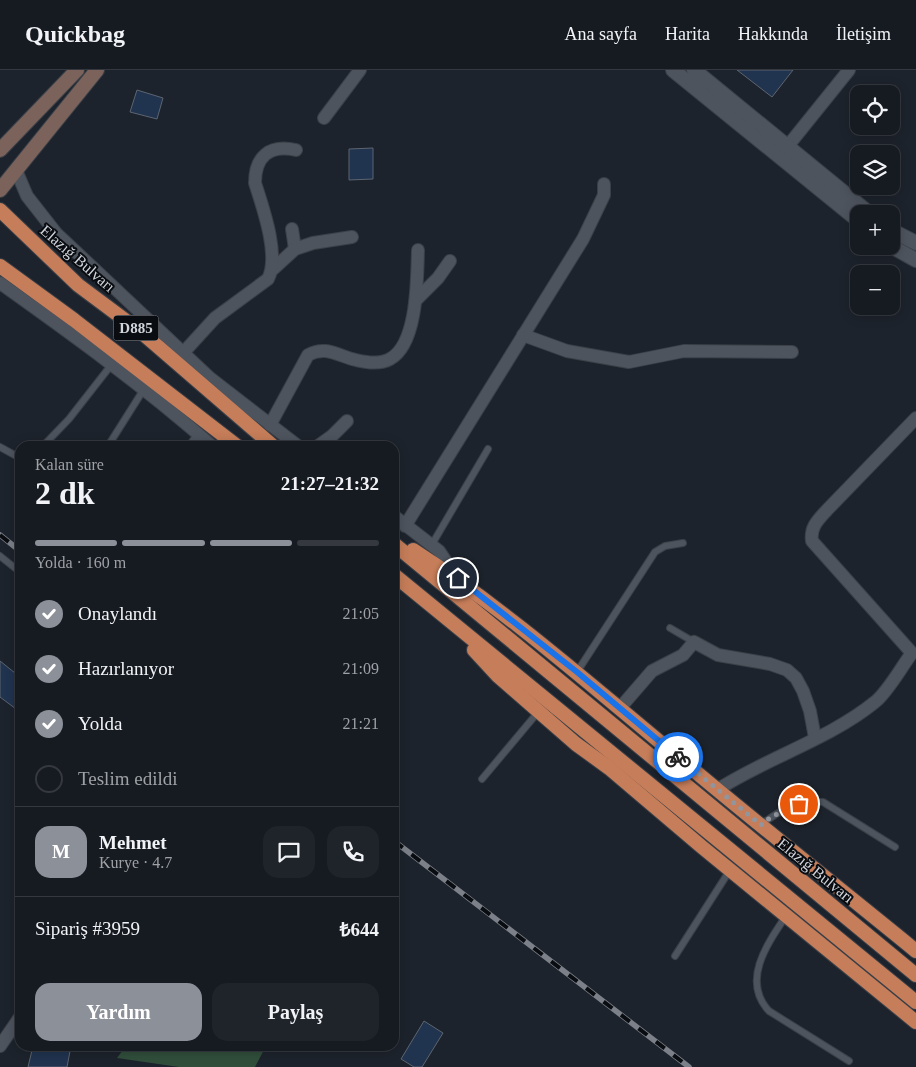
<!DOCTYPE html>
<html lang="tr">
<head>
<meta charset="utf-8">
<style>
  :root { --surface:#161a21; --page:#1f232a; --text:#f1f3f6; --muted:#9ea1a5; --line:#35383f; --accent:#8c9099 }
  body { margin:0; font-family:Georgia,serif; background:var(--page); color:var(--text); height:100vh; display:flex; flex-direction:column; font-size:19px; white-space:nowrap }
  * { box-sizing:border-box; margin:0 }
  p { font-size:16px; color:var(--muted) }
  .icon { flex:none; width:28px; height:28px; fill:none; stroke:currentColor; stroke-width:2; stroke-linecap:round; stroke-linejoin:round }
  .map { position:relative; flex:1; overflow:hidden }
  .drawer { position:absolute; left:15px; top:371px; width:384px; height:610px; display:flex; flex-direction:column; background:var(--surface); border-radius:15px; box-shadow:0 2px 12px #0003,0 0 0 1px var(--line) }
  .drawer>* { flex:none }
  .fabs { position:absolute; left:850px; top:15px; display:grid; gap:10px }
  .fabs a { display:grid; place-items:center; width:50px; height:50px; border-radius:10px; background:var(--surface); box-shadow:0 2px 12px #0003,0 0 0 1px var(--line); font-size:25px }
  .pin { position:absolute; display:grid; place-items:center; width:42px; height:42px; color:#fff; margin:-21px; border:2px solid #fff; border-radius:50%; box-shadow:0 1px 5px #0007 }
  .courier { position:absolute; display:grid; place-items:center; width:50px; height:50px; margin:-25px; border:4px solid #1a73e8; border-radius:50%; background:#fff; color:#222; box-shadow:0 1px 6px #0007 }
  .summary em { font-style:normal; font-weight:700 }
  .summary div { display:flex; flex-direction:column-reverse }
  .summary { display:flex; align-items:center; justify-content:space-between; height:85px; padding:0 20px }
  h1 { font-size:32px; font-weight:700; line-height:38px }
  .bar { display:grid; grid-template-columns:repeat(4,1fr); gap:8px 5px; align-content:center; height:60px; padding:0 20px }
  .bar i { height:6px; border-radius:4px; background:var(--line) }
  .bar .on { background:var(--accent) }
  .bar p { grid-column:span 4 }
  .line { display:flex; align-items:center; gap:12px; padding:0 20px; border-top:1px solid var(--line) }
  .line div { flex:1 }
  .round { display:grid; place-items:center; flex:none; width:52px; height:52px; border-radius:15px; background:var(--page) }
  ol { padding:0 20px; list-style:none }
  li { display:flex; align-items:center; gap:15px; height:55px }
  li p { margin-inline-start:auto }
  li .icon { padding:5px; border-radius:50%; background:var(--accent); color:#fff; stroke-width:4 }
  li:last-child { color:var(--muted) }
  li i { width:28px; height:28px; border:2px solid var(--line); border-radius:50% }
  .button { display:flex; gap:10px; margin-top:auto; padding:10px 20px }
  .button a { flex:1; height:58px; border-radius:15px; background:var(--accent); color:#fff; font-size:20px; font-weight:700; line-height:58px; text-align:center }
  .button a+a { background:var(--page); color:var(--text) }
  header { display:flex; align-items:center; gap:30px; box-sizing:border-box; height:70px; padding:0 25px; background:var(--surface); border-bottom:1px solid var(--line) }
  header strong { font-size:24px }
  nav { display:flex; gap:28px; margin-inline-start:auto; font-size:18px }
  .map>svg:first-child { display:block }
  .green { fill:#314e3b }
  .building { fill:#20334f; stroke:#5d6570 }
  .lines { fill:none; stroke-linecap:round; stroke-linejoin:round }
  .service-casing { stroke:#3b4048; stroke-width:8 }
  .minor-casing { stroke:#3b4048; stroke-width:14 }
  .tertiary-casing { stroke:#3b4048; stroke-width:16 }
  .secondary-casing { stroke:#3b4048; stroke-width:16 }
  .trunk-casing { stroke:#3b4048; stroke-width:16 }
  .service { stroke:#4d545e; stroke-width:6 }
  .minor { stroke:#4d545e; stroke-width:12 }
  .tertiary { stroke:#4d545e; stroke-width:14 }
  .secondary { stroke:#7b635c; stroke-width:14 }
  .trunk { stroke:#c67d59; stroke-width:14 }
  .rail-casing { stroke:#7c8189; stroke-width:5.5 }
  .rail { stroke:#090c10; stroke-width:4; stroke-dasharray:11; stroke-linecap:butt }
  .done { stroke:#91969e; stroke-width:5; stroke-dasharray:0 9 }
  .route { stroke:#1a73e8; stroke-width:6 }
  .labels { text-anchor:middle; stroke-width:4; stroke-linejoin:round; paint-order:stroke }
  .shield { fill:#090c10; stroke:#94989e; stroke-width:1 }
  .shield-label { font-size:15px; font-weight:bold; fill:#d0d4db }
  .street-label { font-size:16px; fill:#d0d4db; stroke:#090c10 }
</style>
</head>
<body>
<header>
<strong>Quickbag</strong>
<nav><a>Ana sayfa</a><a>Harita</a><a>Hakkında</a><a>İletişim</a></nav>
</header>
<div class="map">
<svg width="916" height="997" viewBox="0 0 916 997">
  <rect width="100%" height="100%" fill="#1d232c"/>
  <!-- green -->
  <path class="green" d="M126 976H266L255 997H179L117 988Z"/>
  <!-- building -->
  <g class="building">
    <path d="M737 0H793L772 27Z"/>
    <path d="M137 20 163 28 157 49 130 42Z"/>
    <path d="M373 78V109L349 110V79Z"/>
    <path d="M0 591 20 607V642L0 627Z"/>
    <path d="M424 951 443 963 422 997H414L401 989Z"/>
    <path d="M33 976H71L67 997H28Z"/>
  </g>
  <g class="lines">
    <!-- service casing -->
    <g class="service-casing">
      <g id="service">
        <path d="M43 376 69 349 112 294"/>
        <path d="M108 376 144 319"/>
        <path d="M189 376 198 363"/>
        <path d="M0 377 20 388"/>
        <path d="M431 476 488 379"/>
        <path d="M0 486 20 502"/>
        <path d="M670 558 694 572"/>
        <path d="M577 602 655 482 665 476 683 473"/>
        <path d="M482 709 539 641"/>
        <path d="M761 755C778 741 800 730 823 732L895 777"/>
        <path d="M786 846C767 874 741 911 769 941L849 991"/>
        <path d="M675 886 730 800"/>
      </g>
    </g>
    <!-- minor casing -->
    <g class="minor-casing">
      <g id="minor">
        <path d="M324 48 360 0"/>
        <path d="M787 77 849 0"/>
        <path d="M16 100 27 126 56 163 210 308 298 376"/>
        <path d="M292 159 295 179"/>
        <path d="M272 200 295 179 313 173 352 167"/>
        <path d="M0 213C73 265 145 317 212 376"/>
        <path d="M416 230 438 208 450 191"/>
        <path d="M523 265 567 281 629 292 684 281 792 282"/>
        <path d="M183 283 215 248 268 209C280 186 263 138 255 113 255 87 269 74 296 80"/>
        <path d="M270 355 308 285C326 275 338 286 356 290 366 292 379 295 390 289 418 274 417 208 418 180"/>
        <path d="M318 376 332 366 347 351"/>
        <path d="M394 446 439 481 458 509"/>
        <path d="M405 456 583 169 604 125V114"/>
        <path d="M620 638 652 601 683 585 694 572 718 585 770 594 787 600 796 608 803 621 810 641 815 668"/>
        <path d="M717 720C768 687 828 670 875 632 888 622 902 596 912 583L812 471C810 457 818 450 827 440L916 348"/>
        <path d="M0 976 20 947"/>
      </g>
    </g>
    <!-- tertiary casing -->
    <g class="tertiary-casing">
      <g id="tertiary">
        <path d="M673 0 859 151"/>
        <path d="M694 0 870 144"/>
        <path d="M891 160 916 173"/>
        <path d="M891 176 916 190"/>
      </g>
    </g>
    <!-- secondary casing -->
    <g class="secondary-casing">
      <g id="secondary">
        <path d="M0 80 77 0"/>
        <path d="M0 120 97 0"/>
      </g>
    </g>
    <!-- trunk casing -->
    <g class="trunk-casing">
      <g id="trunk">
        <path d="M0 140 78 215 141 262 273 376"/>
        <path d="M0 196 74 250 237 376"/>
        <path d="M394 474 916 905"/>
        <path d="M413 480C509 542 595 619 684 692 760 756 839 818 916 881"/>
        <path d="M394 505 916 932"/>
        <path d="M474 580 498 606 576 674 609 698 702 777 916 952"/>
      </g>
    </g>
    <!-- service -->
    <use href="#service" class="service"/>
    <!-- minor -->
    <use href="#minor" class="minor"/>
    <!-- tertiary -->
    <use href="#tertiary" class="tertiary"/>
    <!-- secondary -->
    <use href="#secondary" class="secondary"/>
    <!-- trunk -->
    <use href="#trunk" class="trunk"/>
    <!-- rail casing -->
    <g class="rail-casing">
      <g id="rail">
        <path d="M0 465 20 481"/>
        <path d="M394 771 689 997"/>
      </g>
    </g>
    <!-- rail -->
    <use href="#rail" class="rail"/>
  </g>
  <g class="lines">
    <!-- done -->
    <path class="done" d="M678 687 761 755 771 747 799 734"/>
    <!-- route -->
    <path class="route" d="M458 508 577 602 678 687"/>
  </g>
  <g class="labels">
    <!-- shield labels -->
    <rect class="shield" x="113.5" y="245.5" width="45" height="25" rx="4"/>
    <g class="shield-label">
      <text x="136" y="263">D885</text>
    </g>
    <!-- street labels -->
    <g class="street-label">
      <text transform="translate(78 188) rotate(41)" y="6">Elazığ Bulvarı</text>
      <text transform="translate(816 800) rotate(39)" y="6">Elazığ Bulvarı</text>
    </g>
  </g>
</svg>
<div class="fabs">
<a><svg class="icon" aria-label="locate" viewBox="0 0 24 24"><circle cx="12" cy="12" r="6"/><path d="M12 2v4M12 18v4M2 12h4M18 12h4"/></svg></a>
<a><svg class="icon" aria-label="layers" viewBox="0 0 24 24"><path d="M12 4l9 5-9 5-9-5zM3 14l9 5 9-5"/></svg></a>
<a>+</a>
<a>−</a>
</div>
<div class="pin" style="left:799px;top:734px;background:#ea580c"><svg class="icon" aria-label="bag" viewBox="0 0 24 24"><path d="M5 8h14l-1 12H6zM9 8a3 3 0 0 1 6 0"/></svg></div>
<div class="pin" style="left:458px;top:508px;background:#1f2937"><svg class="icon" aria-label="home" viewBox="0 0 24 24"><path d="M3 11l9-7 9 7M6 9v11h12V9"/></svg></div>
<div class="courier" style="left:678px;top:687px"><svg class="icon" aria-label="bike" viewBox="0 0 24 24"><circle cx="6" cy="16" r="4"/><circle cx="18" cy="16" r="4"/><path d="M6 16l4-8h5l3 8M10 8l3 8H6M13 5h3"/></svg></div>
<section class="drawer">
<div class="summary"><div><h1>2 dk</h1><p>Kalan süre</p></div><em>21:27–21:32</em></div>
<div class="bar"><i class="on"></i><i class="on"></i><i class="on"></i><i></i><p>Yolda · 160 m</p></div>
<ol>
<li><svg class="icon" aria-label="check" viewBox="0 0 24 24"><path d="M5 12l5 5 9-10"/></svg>Onaylandı<p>21:05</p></li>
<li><svg class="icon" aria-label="check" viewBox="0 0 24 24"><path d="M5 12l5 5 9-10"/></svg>Hazırlanıyor<p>21:09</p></li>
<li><svg class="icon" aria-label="check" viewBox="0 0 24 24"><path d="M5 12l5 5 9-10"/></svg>Yolda<p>21:21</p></li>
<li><i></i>Teslim edildi</li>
</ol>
<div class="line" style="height:90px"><b class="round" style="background:var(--accent);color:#fff">M</b><div><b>Mehmet</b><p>Kurye · 4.7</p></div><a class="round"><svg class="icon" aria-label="chat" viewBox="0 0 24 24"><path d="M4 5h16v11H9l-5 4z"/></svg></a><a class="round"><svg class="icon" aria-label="phone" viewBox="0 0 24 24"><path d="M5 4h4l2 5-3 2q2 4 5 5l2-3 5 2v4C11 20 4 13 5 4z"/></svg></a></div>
<div class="line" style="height:65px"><div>Sipariş #3959</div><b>₺644</b></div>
<div class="button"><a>Yardım</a><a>Paylaş</a></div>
</section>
</div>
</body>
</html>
